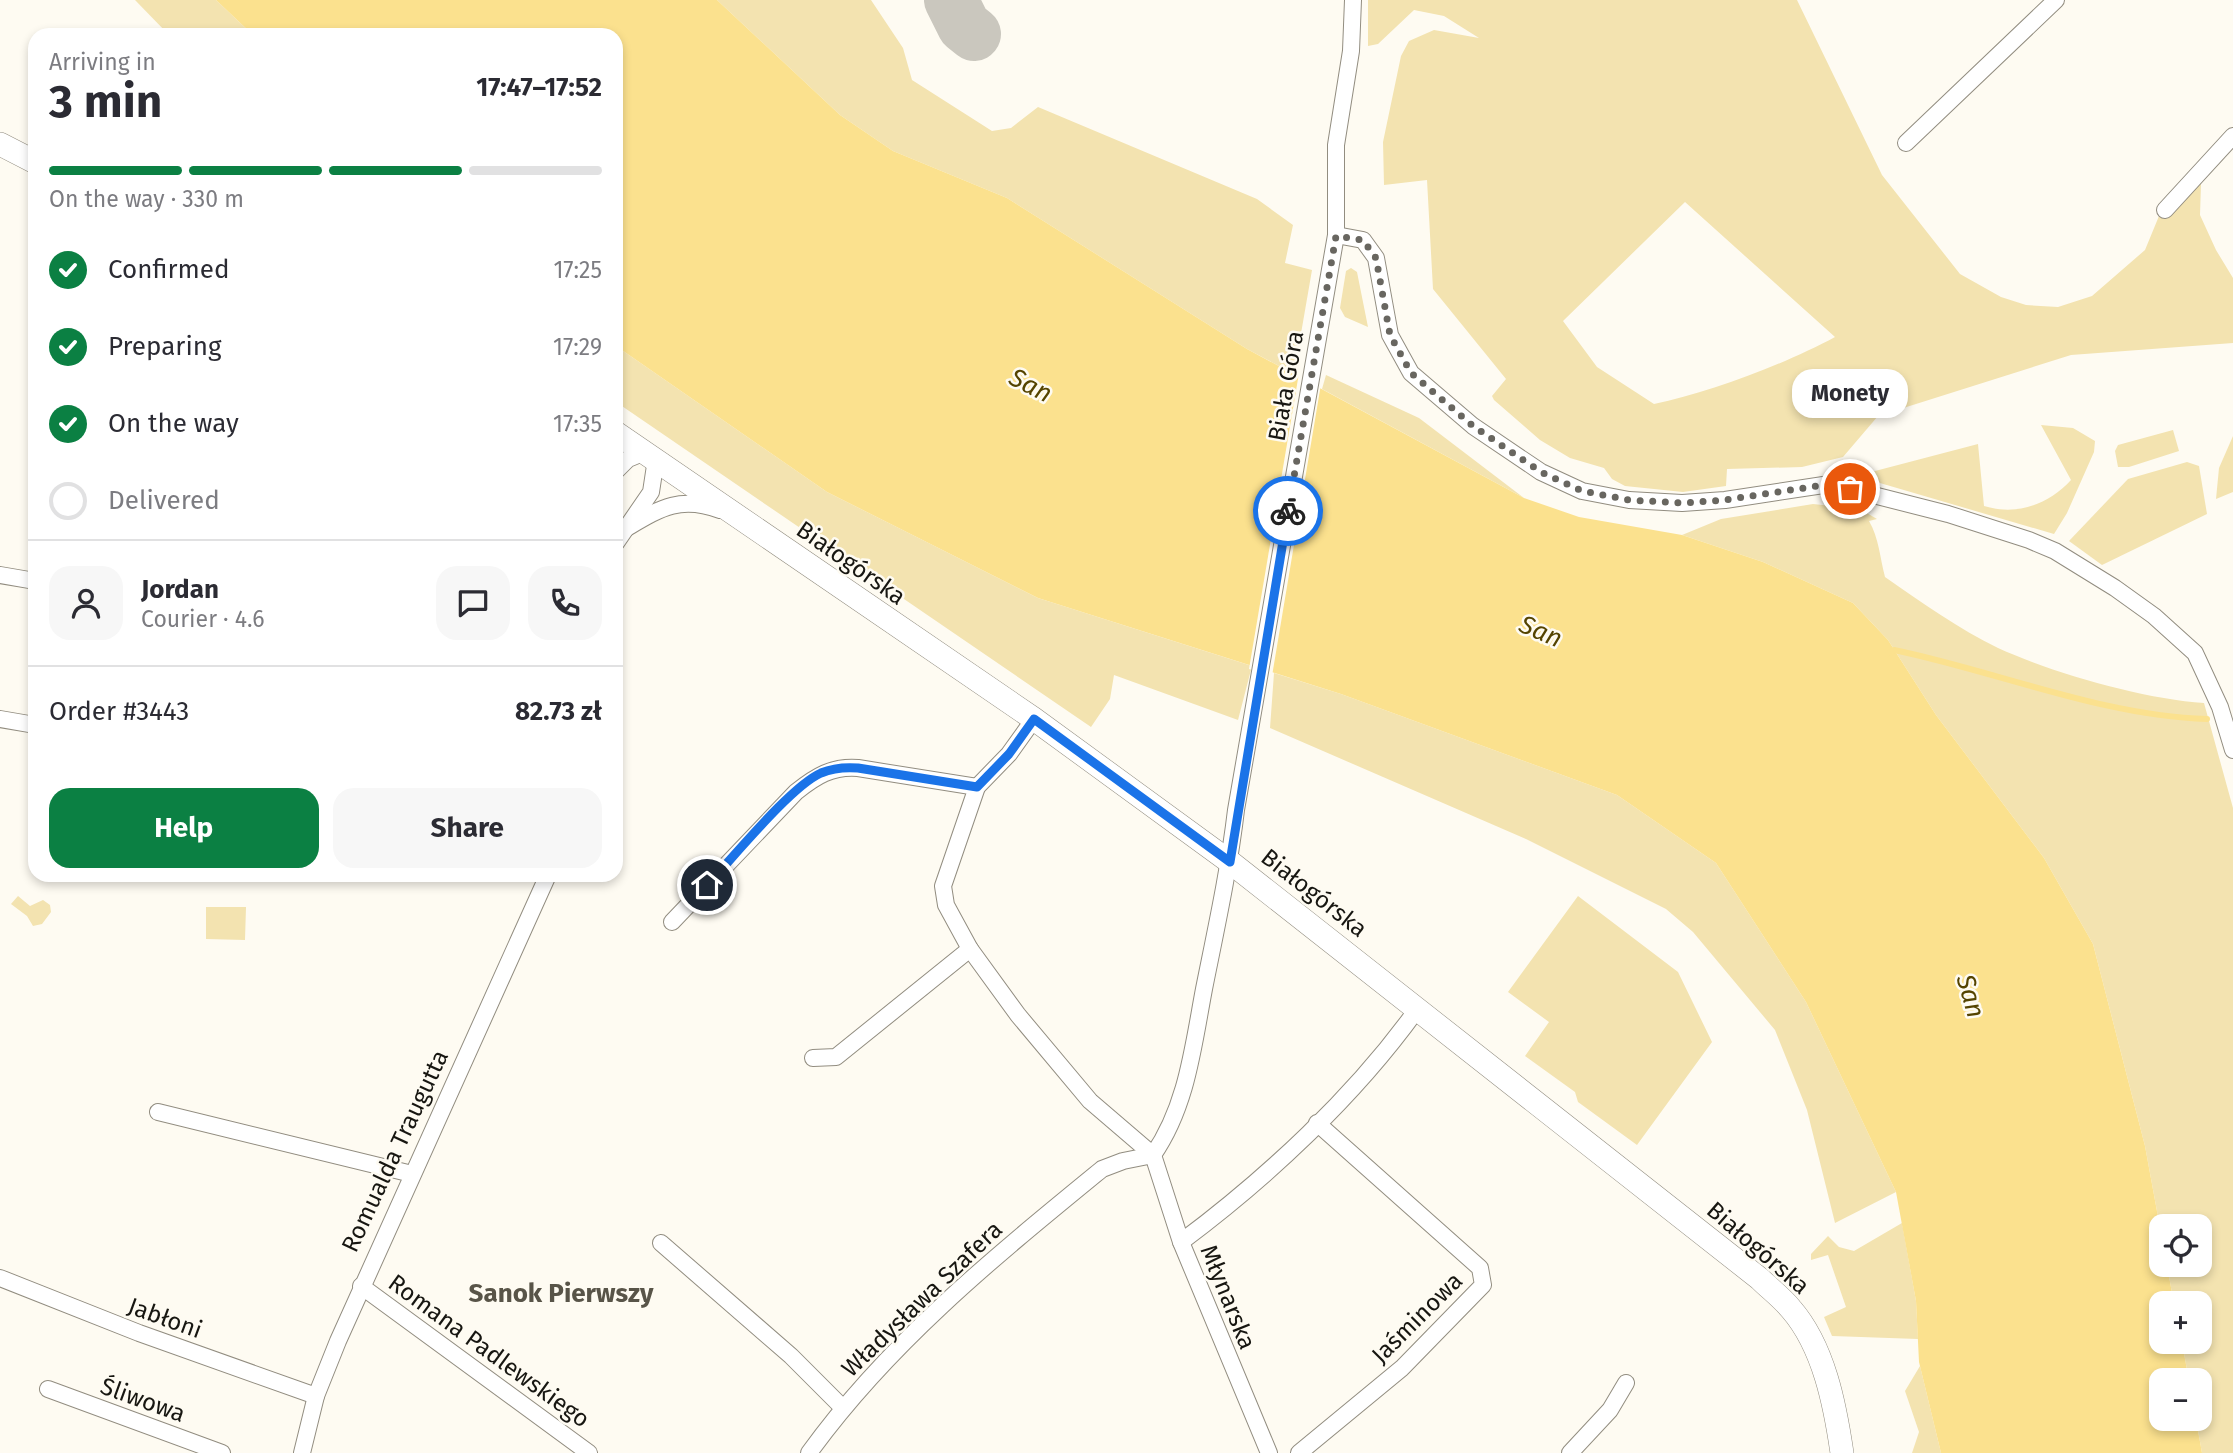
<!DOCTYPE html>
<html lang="en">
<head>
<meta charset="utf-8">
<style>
  :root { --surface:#fff; --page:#f7f7f7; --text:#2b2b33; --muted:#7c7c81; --line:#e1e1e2; --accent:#0b8043 }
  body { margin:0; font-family:"Fira Sans",sans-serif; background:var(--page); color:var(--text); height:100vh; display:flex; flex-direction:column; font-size:26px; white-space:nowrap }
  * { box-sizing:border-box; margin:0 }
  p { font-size:23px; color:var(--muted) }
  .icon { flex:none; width:38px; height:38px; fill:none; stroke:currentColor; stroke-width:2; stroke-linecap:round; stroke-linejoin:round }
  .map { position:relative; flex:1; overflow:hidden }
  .drawer { position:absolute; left:28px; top:28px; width:595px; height:854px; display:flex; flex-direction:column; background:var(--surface); border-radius:21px; box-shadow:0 4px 10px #0003 }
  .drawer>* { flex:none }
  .controls { position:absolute; left:2149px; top:1214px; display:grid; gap:14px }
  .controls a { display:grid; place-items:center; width:63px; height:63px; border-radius:14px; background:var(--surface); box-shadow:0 4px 10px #0003; font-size:35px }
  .pin { position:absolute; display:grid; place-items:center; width:60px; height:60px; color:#fff; margin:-30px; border:4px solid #fff; border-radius:50%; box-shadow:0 2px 7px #0007 }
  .courier { position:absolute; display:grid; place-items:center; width:70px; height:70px; margin:-35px; border:5px solid #1a73e8; border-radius:50%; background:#fff; color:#222; box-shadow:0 2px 9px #0007 }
  .bubble { position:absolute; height:49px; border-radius:21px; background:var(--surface); box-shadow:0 4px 10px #0003; font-size:23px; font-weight:700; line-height:49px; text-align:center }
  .head em { font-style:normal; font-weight:700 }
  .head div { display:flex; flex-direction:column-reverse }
  .head { display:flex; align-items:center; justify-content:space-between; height:119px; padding:0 21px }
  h1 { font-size:46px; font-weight:700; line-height:52px }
  .bar { display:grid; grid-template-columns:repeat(4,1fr); gap:10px 7px; align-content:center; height:84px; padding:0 21px }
  .bar i { height:9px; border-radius:5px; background:var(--line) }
  .bar .on { background:var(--accent) }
  .bar p { grid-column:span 4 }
  .line { display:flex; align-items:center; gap:18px; padding:0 21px; border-top:2px solid var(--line) }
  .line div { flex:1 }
  .round { display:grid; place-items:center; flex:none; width:74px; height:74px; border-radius:21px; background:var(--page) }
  ol { padding:0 21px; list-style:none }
  li { display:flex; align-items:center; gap:21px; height:77px }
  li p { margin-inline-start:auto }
  li .icon { padding:7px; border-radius:50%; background:var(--accent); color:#fff; stroke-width:4 }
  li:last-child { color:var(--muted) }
  li i { width:38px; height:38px; border:4px solid var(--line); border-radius:50% }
  .button { display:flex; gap:14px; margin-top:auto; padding:14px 21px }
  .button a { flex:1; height:80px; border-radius:21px; background:var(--accent); color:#fff; font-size:28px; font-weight:700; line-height:80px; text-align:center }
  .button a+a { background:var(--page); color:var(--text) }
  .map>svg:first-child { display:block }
  .green { fill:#f3e3b0; fill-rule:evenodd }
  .water { fill:#fbe18e }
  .pier { fill:#fefbf2 }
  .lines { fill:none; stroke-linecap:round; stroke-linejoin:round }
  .stream { stroke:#fbe18e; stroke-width:6 }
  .taxiway { stroke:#cac7be; stroke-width:54 }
  .street-casing { stroke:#928d80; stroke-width:18 }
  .secondary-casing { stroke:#928d80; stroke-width:24 }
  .street { stroke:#fff; stroke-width:16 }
  .secondary { stroke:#fff; stroke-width:23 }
  .done { stroke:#686660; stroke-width:7; stroke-dasharray:0 12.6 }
  .route { stroke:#1a73e8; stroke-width:9 }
  .labels { text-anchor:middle; stroke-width:5; stroke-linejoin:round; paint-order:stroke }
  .street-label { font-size:24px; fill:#171611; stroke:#fefbf2 }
  .water-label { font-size:26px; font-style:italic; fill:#540; stroke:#fefbf2 }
  .neighbourhood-label { font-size:26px; font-weight:bold; fill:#585448; stroke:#fefbf2 }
</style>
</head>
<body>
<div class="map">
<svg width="2233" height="1453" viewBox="0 0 2233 1453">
  <rect width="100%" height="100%" fill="#fefbf2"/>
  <!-- green -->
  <g class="green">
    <path d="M135 0H216L253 35H169Z"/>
    <path d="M717 0H871L903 48 912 80 992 131 1011 128 1038 107 1257 199 1293 225 1285 263 1312 270 1294 374 1247 349 1007 198 893 151 840 115Z"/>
    <path d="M1368 0H1797L1882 175 1960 274 2001 297 2026 305 2058 307 2092 296 2145 250 2159 216 2201 184 2200 215 2216 250 2233 278V343L2071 355 1878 416 1843 457 1802 467 1727 469 1726 486 1683 492 1625 486 1612 479 1604 468 1570 458 1540 440 1494 400 1492 396 1506 379 1433 289 1427 180 1384 185 1383 142 1401 56 1409 41 1434 30 1479 38 1444 16 1414 10 1378 44 1368 46ZM1685 202 1835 337C1785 364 1709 393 1654 404L1597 367 1563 321Z"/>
    <path d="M1351 268 1357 272 1368 327 1345 317 1340 308 1346 271Z"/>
    <path d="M616 346 827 492 1038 598 1252 666 1238 720 1114 675 1110 699 1091 727 616 402Z"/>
    <path d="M1326 375 1419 418 1524 498 1322 389Z"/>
    <path d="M2041 425 2073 428 2095 441 2094 452 2067 513 2054 534 1856 476 1978 444 1984 506C2016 516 2048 505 2071 480Z"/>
    <path d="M2173 430 2179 451 2129 467H2118L2115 451 2118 445Z"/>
    <path d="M2233 436V492L2216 499 2219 468Z"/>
    <path d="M2187 462 2199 466 2207 514 2102 565 2069 541 2128 479Z"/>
    <path d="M1813 504 1860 509 1877 519 1869 521C1879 538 1880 558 1885 577 1921 602 1959 629 1998 648 2053 673 2144 699 2204 703L2233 808V1453H2202L2196 1419H2200V1381H2189L2182 1342H2200V1304H2174L2167 1265H2200V1227H2161V1233L2145 1146 2093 944 2044 858 1936 715 1888 640 1853 603 1763 562 1682 535 1721 519Z"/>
    <path d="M1274 673 1341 694 1617 795 1716 863 1806 1002 1896 1192 1835 1223 1807 1110 1775 1030 1693 932 1666 909 1526 839 1270 728Z"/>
    <path d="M18 896 30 906 43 900 50 905 51 912 42 924 33 926 27 916 11 904Z"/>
    <path d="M1578 896 1678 972 1712 1042 1637 1145 1578 1102 1575 1092 1525 1056 1549 1022 1508 992Z"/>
    <path d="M206 907H246L245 940 206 939Z"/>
    <path d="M1902 1223 1916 1301 1918 1339 1832 1336 1824 1317 1846 1307 1828 1255 1811 1260V1254L1828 1236 1839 1247 1854 1251Z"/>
    <path d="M1920 1366 1941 1453H1912L1919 1432 1905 1391Z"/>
  </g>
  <!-- water -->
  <path class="water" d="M216 0H717L840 115 893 151 1007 198 1247 349 1524 498 1579 517 1682 535 1763 562 1853 603 1888 640 1936 715 2044 858 2093 944 2145 1146 2161 1233V1265H2167L2174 1304H2161V1342H2182L2189 1381H2161V1419H2196L2202 1453H1941L1919 1362 1916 1301 1896 1192 1806 1002 1716 863 1617 795 1341 694 1038 598 827 492 616 346V35H253Z"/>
  <!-- pier -->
  <path class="pier" d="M1299 373 1321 384 1272 676 1249 669Z"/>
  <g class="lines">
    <!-- stream -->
    <path class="stream" d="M1889 653 1894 650C1996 671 2102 716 2207 719"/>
    <!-- taxiway -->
    <path class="taxiway" d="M951 0 964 26 974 34"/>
    <!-- street casing -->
    <g class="street-casing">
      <g id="street">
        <path d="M1906 143 2056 0"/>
        <path d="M2165 210 2233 136"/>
        <path d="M1336 235 1363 240 1376 258 1390 335 1411 373 1473 426 1541 472 1582 491 1629 500 1682 503 1725 500 1830 484 1948 514 2029 540 2055 551 2115 588 2154 616 2195 653 2220 707 2233 750"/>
        <path d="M616 471 628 459 645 452"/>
        <path d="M625 529C659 509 679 495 720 510"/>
        <path d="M616 543 651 492 656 459"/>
        <path d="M0 575 35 581"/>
        <path d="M0 719 35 725"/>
        <path d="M1034 719 1009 754 977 787 943 886 946 905 970 949 1018 1015 1090 1101 1153 1155 1181 1242 1269 1453"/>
        <path d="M672 922 796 792C816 776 832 766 858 768L977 787"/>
        <path d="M813 1058 836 1057 970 949"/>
        <path d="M158 1112 412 1174"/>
        <path d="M1153 1155C1187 1106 1193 1047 1204 989 1216 929 1229 870 1236 810L1336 235V145L1351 51 1353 0"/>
        <path d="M1181 1242C1268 1177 1355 1096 1418 1008"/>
        <path d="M661 1243 791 1356 842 1407"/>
        <path d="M0 1278 139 1333 316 1396"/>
        <path d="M361 1286 589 1453"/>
        <path d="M48 1389 222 1453"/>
        <path d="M302 1453 316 1396 338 1341 548 875"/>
        <path d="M809 1453C889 1342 997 1255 1102 1169L1123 1161 1153 1155"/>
        <path d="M1299 1453 1402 1368 1483 1285 1480 1268 1317 1123"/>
        <path d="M1570 1453 1610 1410 1626 1383"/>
      </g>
    </g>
    <!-- secondary casing -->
    <g class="secondary-casing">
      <g id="secondary">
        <path d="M0 144 35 162"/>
        <path d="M616 433 1034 719 1230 862 1760 1279C1770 1289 1782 1298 1791 1309 1824 1347 1835 1405 1842 1453"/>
      </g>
    </g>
    <!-- street -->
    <use href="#street" class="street"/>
    <!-- secondary -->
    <use href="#secondary" class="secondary"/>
  </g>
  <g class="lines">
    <!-- done -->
    <path class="done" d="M1288 511 1336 236 1363 240 1376 258 1390 335 1411 373 1473 426 1541 472 1582 491 1629 500 1682 503 1725 500 1830 484 1850 489"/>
    <!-- route -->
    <path class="route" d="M707 885C733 858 790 787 821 773 833 768 845 767 858 768L977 787 1009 754 1034 719 1230 862 1288 511"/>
  </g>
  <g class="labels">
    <!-- street labels -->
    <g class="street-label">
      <text transform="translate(1286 386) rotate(-80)" y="8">Biała Góra</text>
      <text transform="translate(851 563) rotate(35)" y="8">Białogórska</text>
      <text transform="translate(1314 893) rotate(38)" y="8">Białogórska</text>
      <text transform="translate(395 1151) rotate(-65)" y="8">Romualda Traugutta</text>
      <text transform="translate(1758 1248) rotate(41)" y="8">Białogórska</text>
      <text transform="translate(1228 1297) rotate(68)" y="8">Młynarska</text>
      <text transform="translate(922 1299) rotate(-44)" y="8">Władysława Szafera</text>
      <text transform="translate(165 1318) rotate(20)" y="8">Jabłoni</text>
      <text transform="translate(1417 1318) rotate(-45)" y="8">Jaśminowa</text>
      <text transform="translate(489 1351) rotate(36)" y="8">Romana Padlewskiego</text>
      <text transform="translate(143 1400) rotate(20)" y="8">Śliwowa</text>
    </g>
    <!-- water labels -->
    <g class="water-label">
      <text transform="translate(1031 385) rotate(27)" y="9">San</text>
      <text transform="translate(1541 631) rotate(23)" y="9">San</text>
      <text transform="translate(1971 996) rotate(74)" y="9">San</text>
    </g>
    <!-- neighbourhood labels -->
    <g class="neighbourhood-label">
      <text x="561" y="1302">Sanok Pierwszy</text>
    </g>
  </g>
</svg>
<div class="controls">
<a><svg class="icon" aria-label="locate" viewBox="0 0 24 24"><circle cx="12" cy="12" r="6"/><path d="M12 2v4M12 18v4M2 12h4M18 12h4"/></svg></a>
<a>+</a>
<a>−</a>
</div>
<div class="pin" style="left:1850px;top:489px;background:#ea580c"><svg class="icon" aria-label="bag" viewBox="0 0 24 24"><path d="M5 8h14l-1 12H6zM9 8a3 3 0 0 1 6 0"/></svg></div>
<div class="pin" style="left:707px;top:885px;background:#1f2937"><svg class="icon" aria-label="home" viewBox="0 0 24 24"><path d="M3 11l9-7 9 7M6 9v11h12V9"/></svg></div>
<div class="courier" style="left:1288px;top:511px"><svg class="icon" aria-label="bike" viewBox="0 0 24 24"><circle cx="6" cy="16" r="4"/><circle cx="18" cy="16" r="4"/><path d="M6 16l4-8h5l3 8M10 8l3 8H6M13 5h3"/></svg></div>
<div class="bubble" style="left:1792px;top:369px;width:116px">Monety</div>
<section class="drawer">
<div class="head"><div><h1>3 min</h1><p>Arriving in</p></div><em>17:47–17:52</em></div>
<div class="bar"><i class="on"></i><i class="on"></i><i class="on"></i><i></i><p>On the way · 330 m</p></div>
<ol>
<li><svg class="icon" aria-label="check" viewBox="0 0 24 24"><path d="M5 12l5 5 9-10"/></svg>Confirmed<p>17:25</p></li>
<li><svg class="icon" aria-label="check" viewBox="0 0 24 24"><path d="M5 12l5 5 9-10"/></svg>Preparing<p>17:29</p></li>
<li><svg class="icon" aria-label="check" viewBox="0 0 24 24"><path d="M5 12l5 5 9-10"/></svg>On the way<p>17:35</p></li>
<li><i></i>Delivered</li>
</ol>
<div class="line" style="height:126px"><a class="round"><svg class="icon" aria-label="person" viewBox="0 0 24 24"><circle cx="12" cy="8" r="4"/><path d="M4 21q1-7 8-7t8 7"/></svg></a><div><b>Jordan</b><p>Courier · 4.6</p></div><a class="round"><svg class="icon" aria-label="chat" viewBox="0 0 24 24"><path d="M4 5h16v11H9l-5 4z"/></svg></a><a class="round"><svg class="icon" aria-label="phone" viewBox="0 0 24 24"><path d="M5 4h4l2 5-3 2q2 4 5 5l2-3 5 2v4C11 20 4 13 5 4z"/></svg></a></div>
<div class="line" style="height:91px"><div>Order #3443</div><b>82.73 zł</b></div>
<div class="button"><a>Help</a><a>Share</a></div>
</section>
</div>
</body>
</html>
